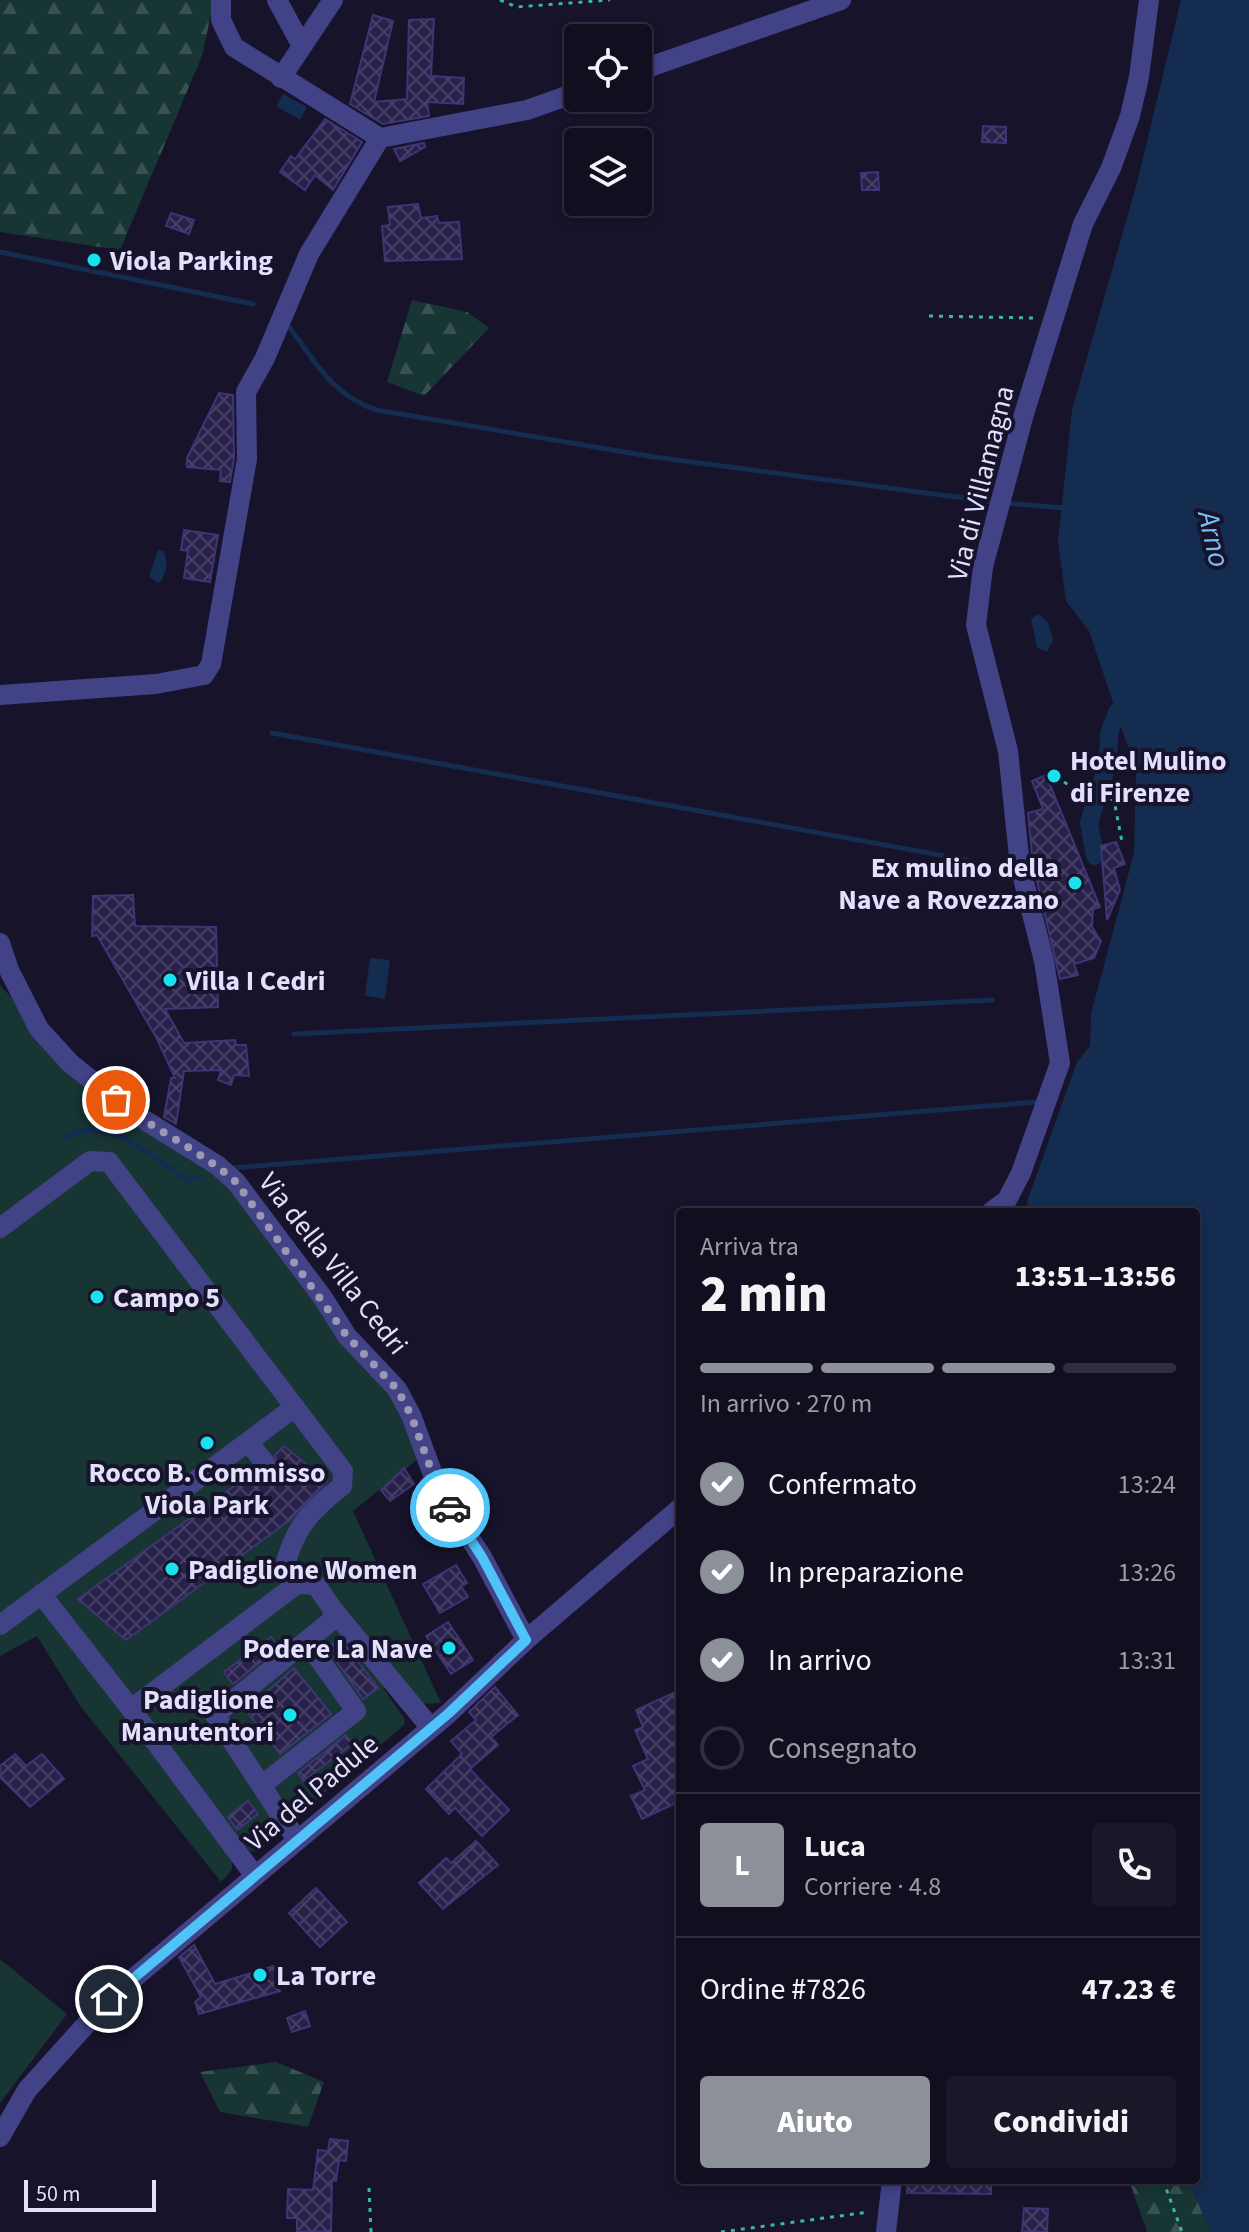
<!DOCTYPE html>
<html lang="it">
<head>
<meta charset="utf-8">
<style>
  :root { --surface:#110e20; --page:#1a1729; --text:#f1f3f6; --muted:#9c9ca5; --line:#302e3e; --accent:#8c9099 }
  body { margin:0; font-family:"Source Sans 3",sans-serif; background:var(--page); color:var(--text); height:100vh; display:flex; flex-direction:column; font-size:30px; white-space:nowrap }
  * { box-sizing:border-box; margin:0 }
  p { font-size:26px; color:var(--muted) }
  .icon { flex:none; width:44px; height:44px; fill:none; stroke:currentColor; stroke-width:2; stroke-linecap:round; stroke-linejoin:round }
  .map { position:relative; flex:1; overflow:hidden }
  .details { position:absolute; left:676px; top:1208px; width:524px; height:976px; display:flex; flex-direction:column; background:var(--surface); border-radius:8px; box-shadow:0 4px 12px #0003,0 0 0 2px var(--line) }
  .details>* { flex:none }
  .fabs { position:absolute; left:564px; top:24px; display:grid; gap:16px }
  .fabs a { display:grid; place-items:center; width:88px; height:88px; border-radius:8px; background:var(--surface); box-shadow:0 4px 12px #0003,0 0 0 2px var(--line); font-size:40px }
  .scale { position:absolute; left:24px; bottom:20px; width:132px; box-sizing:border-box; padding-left:8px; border:4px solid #e2e0fd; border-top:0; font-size:22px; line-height:28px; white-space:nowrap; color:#e2e0fd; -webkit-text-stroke:6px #17132b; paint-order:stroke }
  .pin { position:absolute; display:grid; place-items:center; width:68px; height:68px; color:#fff; margin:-34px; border:4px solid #fff; border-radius:50%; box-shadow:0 2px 8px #0007 }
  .courier { position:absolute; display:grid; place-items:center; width:80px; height:80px; margin:-40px; border:6px solid #4fc3f7; border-radius:50%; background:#fff; color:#222; box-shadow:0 2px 10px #0007 }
  .overview em { font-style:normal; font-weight:800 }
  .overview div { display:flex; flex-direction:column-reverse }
  .overview { display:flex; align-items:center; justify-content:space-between; height:136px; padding:0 24px }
  h1 { font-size:52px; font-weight:800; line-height:60px }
  .bar { display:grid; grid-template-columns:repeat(4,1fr); gap:12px 8px; align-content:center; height:96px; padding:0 24px }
  .bar i { height:10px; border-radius:6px; background:var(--line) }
  .bar .active { background:var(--accent) }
  .bar p { grid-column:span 4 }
  .line { display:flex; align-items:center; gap:20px; padding:0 24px; border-top:2px solid var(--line) }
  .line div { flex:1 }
  .round { display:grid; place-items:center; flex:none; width:84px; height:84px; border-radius:8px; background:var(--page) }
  ol { padding:0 24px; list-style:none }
  li { display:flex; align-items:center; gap:24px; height:88px }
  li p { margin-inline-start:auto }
  li .icon { padding:8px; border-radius:50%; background:var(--accent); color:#fff; stroke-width:4 }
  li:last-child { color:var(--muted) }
  li i { width:44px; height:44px; border:4px solid var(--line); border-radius:50% }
  .primary-button { display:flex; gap:16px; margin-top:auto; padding:16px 24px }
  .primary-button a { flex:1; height:92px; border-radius:8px; background:var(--accent); color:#fff; font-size:32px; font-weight:800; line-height:92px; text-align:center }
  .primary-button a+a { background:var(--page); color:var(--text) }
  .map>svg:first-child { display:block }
  .forest { fill:url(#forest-firs) }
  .pitch { fill:#173533 }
  .water { fill:#132c4f }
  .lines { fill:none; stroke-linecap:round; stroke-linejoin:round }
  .stream { stroke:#132c4f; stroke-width:5 }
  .canal { stroke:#132c4f; stroke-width:18 }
  .building { fill:url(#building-cross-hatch); stroke:#3f3475; stroke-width:2 }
  .path { stroke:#3ab7ab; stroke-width:3; stroke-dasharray:4 6; stroke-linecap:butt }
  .minor { stroke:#424287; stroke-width:20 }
  .done { stroke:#9b98b4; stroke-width:8; stroke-dasharray:0 14.4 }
  .route { stroke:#4fc3f7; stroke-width:10 }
  .poi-dot { fill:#19e1ef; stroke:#17132b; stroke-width:3 }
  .labels { text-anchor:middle; stroke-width:8; stroke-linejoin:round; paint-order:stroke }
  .poi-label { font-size:28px; font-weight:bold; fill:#e2e0fd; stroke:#17132b; text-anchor:start }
  .street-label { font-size:28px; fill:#e2e0fd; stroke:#17132b }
  .water-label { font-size:30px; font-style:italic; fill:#75bff6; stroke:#17132b }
</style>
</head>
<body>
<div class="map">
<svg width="1249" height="2232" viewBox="0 0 1249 2232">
  <defs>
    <pattern id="forest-firs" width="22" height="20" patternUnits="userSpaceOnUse" patternTransform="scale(2)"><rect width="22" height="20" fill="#173533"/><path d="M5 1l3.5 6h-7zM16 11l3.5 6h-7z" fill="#385251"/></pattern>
    <pattern id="building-cross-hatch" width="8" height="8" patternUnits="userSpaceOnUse" patternTransform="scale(2)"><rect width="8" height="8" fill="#28214b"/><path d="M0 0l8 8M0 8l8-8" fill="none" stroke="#474166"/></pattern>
  </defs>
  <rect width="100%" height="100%" fill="#17132b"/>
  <!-- forest -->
  <g class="forest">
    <path d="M0 0H214L202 56 120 250 0 232Z"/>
    <path d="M412 300 467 312 489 328 424 396 387 382Z"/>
    <path d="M276 2062 324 2082 308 2127 220 2112 200 2072Z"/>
    <path d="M1129 2180H1189L1210 2232H1147Z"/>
  </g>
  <!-- pitch -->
  <g class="pitch">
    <path d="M0 985 23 1010 53 1053 220 1179 236 1195 391 1395 408 1427 418 1459 353 1511 441 1703 421 1704 396 1677 383 1688 405 1719 404 1725 303 1811 293 1810 273 1788C272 1796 270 1807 271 1815 274 1841 281 1832 256 1852L250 1851 224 1820 212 1829 232 1862V1870L221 1882 81 1707 37 1636 0 1656Z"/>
    <path d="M0 1959 67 2014 0 2103Z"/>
  </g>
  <!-- water -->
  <g class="water">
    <path d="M1181 0H1249V2232H1210L1189 2180H1196V1212H1027V1202L1077 1062 1090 1046 1091 1014 1134 853 1136 771 1089 631 1066 601 1058 541 1072 410 1137 183Z"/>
    <path d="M283 94 307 107 300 120 276 106Z"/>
    <path d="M158 550 164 551 167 566 162 580 158 583 149 577Z"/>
    <path d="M1038 614 1048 622 1053 640 1047 652 1037 648 1031 619Z"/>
    <path d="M370 958 390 960 385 999 365 996Z"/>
  </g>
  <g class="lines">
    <!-- stream -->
    <g class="stream">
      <path d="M0 252 253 304"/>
      <path d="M290 328C315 362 334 397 377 410L654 457 994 502"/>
      <path d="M1004 503 1065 508"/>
      <path d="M272 733 967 860"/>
      <path d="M294 1034 993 1000"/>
      <path d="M66 1137C111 1113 151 1158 188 1180L201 1177"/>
      <path d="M233 1168 1037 1102"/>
    </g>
    <!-- canal -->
    <path class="canal" d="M1095 856 1089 823 1108 762 1109 734 1117 712"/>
  </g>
  <!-- building -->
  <g class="building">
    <path d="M373 15 393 21 374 102 407 99 409 20 434 19 431 76 464 78 463 104 427 102 429 116 383 124 350 104Z"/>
    <path d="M325 119 362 142 333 190 315 175 305 190 280 172 291 156 295 159Z"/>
    <path d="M983 126 1006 127V143L982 142Z"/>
    <path d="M424 143 425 147 400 161 394 149Z"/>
    <path d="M878 172 879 190H862L861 173Z"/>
    <path d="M418 204 421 218 437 216 439 223 459 222 462 259 385 261 382 226 390 225 388 207Z"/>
    <path d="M171 213 194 220 189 234 166 226Z"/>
    <path d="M219 393 233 395 234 458 230 482 220 481 221 470 187 467V458Z"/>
    <path d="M184 530 218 535 210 582 184 578 188 551 181 550Z"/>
    <path d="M1046 775 1100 907 1093 909 1092 927 1101 941 1094 958 1074 964 1078 975 1060 979 1033 864 1028 813 1043 809 1032 781Z"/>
    <path d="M1116 842 1125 864 1114 868 1120 890 1107 920 1101 846Z"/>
    <path d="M133 895 135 926 216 927 218 1007 165 1009 184 1043 235 1040 236 1045H246L249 1076 234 1075 231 1085 218 1080 221 1070 184 1071 176 1124 164 1117 171 1078H175L157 1039 97 935 92 936 93 896Z"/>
    <path d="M284 1446 327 1481 290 1520 126 1640 78 1599 255 1471 261 1475 273 1474 277 1467 275 1455Z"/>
    <path d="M404 1468 414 1484 390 1501 381 1490Z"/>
    <path d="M456 1565 467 1583 461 1586 468 1597 440 1613 423 1584Z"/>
    <path d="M448 1622 473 1660 451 1674 426 1636Z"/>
    <path d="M271 1637 279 1647 233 1684 224 1672Z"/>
    <path d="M340 1638 378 1688 363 1699 327 1648Z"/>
    <path d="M294 1668 331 1714 280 1754 246 1710Z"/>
    <path d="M495 1687 518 1715 491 1737 498 1745 470 1769 509 1810 482 1836 455 1808 449 1814 426 1789 462 1754 451 1741 476 1720 469 1712Z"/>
    <path d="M680 1690V1801L642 1819 631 1796 645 1790 633 1766 648 1759 635 1730 643 1727 636 1710Z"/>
    <path d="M346 1735 352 1744 303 1781 298 1773Z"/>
    <path d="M15 1754 26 1766 42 1754 64 1779 30 1807 0 1777V1766Z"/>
    <path d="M248 1801 258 1814 237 1830 228 1817Z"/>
    <path d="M476 1841 498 1865 443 1909 419 1883 446 1858 451 1863Z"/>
    <path d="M316 1888 347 1922 320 1947 289 1913Z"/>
    <path d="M194 1945 215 1984 274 1966 280 1991 199 2014 195 2002 201 1997 179 1957Z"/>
    <path d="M305 2011 310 2026 292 2032 287 2018Z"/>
    <path d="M330 2139 348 2141 346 2161 339 2160 336 2181 332 2180 331 2232H297V2218H287L288 2189 313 2190 318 2150 328 2151Z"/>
    <path d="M908 2180H991V2194L907 2193Z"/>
    <path d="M1024 2208 1048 2209 1047 2232H1022Z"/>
  </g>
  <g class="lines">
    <!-- path -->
    <g class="path">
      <path d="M500 0 517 7 610 0"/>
      <path d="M929 316 1034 318"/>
      <path d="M1064 782 1073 788 1114 800 1122 842"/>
      <path d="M1163 2180 1182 2232"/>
      <path d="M369 2188 371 2232"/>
      <path d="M721 2232 869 2212"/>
    </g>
    <!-- minor -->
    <g class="minor">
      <path d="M221 0V20L234 47 380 138 527 110 578 92"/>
      <path d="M277 0 302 46"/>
      <path d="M638 71 841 0"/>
      <path d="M281 78 333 0"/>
      <path d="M0 695 156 684 204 675 211 664 247 459 246 392 265 358 309 254 380 138"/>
      <path d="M0 943 9 970 39 1029 70 1063 130 1111 217 1165 236 1182 323 1298 347 1336 397 1389 411 1415 439 1491 482 1557 526 1640"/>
      <path d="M991 1212 1007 1200 1021 1173 1060 1063 1044 961 1020 866 1008 751 976 625 983 567 1024 414 1083 224 1111 168 1130 116 1139 77 1149 0"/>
      <path d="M0 1228 90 1161 109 1162 343 1471 342 1486C312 1509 294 1528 285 1566L297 1584 131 1709 255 1876"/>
      <path d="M248 1442 265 1463"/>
      <path d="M297 1584 316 1585 334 1611 331 1621 215 1715 297 1840"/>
      <path d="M41 1594 131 1709"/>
      <path d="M334 1611 431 1728"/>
      <path d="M0 1625 295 1407"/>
      <path d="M262 1785 356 1711 307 1642"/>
      <path d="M0 2137 27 2090 109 1999 449 1713 526 1640 680 1508"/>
      <path d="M886 2232 892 2180"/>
    </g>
  </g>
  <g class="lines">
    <!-- done -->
    <path class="done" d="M116 1100C154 1130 200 1150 236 1182L347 1336 397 1389 411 1415 439 1491 450 1508"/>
    <!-- route -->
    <path class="route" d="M109 1999 449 1713 526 1640 482 1557 450 1508"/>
  </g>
  <!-- markers -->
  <g class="poi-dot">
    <circle cx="94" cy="260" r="8"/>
    <circle cx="1054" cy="776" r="8"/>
    <circle cx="1075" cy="883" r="8"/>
    <circle cx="170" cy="980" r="8"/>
    <circle cx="97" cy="1297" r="8"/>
    <circle cx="207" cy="1443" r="8"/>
    <circle cx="172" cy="1569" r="8"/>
    <circle cx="449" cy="1648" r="8"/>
    <circle cx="290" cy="1715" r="8"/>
    <circle cx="260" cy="1975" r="8"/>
  </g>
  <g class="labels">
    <!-- poi labels -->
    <g class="poi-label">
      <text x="110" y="270">Viola Parking</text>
      <text x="1070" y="770">Hotel Mulino<tspan x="1070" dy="32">di Firenze</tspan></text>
      <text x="1059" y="877" text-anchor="end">Ex mulino della<tspan x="1059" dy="32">Nave a Rovezzano</tspan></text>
      <text x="186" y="990">Villa I Cedri</text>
      <text x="113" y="1307">Campo 5</text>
      <text x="207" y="1482" text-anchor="middle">Rocco B. Commisso<tspan x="207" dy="32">Viola Park</tspan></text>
      <text x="188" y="1579">Padiglione Women</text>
      <text x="433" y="1658" text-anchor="end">Podere La Nave</text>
      <text x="274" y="1709" text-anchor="end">Padiglione<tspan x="274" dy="32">Manutentori</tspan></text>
      <text x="276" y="1985">La Torre</text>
    </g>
    <!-- street labels -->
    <g class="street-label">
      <text transform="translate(980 483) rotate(-76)" y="10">Via di Villamagna</text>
      <text transform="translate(334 1263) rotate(52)" y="10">Via della Villa Cedri</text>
      <text transform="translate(311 1792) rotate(-40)" y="10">Via del Padule</text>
    </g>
    <!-- water labels -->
    <g class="water-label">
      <text transform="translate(1214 539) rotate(77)" y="10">Arno</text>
    </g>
  </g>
</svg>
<div class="fabs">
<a><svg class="icon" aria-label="locate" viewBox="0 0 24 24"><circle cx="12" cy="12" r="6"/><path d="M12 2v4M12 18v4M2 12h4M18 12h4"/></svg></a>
<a><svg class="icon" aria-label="layers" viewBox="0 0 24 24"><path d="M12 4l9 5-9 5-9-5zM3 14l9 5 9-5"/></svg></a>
</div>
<div class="scale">50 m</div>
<div class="pin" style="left:116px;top:1100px;background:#ea580c"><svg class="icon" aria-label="bag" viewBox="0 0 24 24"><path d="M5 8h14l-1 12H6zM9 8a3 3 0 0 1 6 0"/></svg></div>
<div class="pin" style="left:109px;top:1999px;background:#1f2937"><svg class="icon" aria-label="home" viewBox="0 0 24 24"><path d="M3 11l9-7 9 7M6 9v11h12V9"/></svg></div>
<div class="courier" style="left:450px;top:1508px"><svg class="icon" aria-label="car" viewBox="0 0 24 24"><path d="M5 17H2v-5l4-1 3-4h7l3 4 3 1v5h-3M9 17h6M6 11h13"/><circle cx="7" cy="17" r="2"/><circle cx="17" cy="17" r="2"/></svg></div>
<section class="details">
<div class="overview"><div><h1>2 min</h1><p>Arriva tra</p></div><em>13:51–13:56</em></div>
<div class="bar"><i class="active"></i><i class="active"></i><i class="active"></i><i></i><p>In arrivo · 270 m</p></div>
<ol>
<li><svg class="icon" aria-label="check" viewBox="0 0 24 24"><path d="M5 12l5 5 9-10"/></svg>Confermato<p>13:24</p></li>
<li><svg class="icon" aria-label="check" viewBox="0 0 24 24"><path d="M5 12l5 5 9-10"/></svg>In preparazione<p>13:26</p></li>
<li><svg class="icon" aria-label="check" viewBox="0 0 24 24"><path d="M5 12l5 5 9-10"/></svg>In arrivo<p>13:31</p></li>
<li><i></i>Consegnato</li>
</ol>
<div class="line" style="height:144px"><b class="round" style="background:var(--accent);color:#fff">L</b><div><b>Luca</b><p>Corriere · 4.8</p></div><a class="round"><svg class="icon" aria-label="phone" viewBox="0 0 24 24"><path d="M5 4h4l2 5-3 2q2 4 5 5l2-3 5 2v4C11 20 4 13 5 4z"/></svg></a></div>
<div class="line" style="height:104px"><div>Ordine #7826</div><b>47.23 €</b></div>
<div class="primary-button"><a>Aiuto</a><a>Condividi</a></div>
</section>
</div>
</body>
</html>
